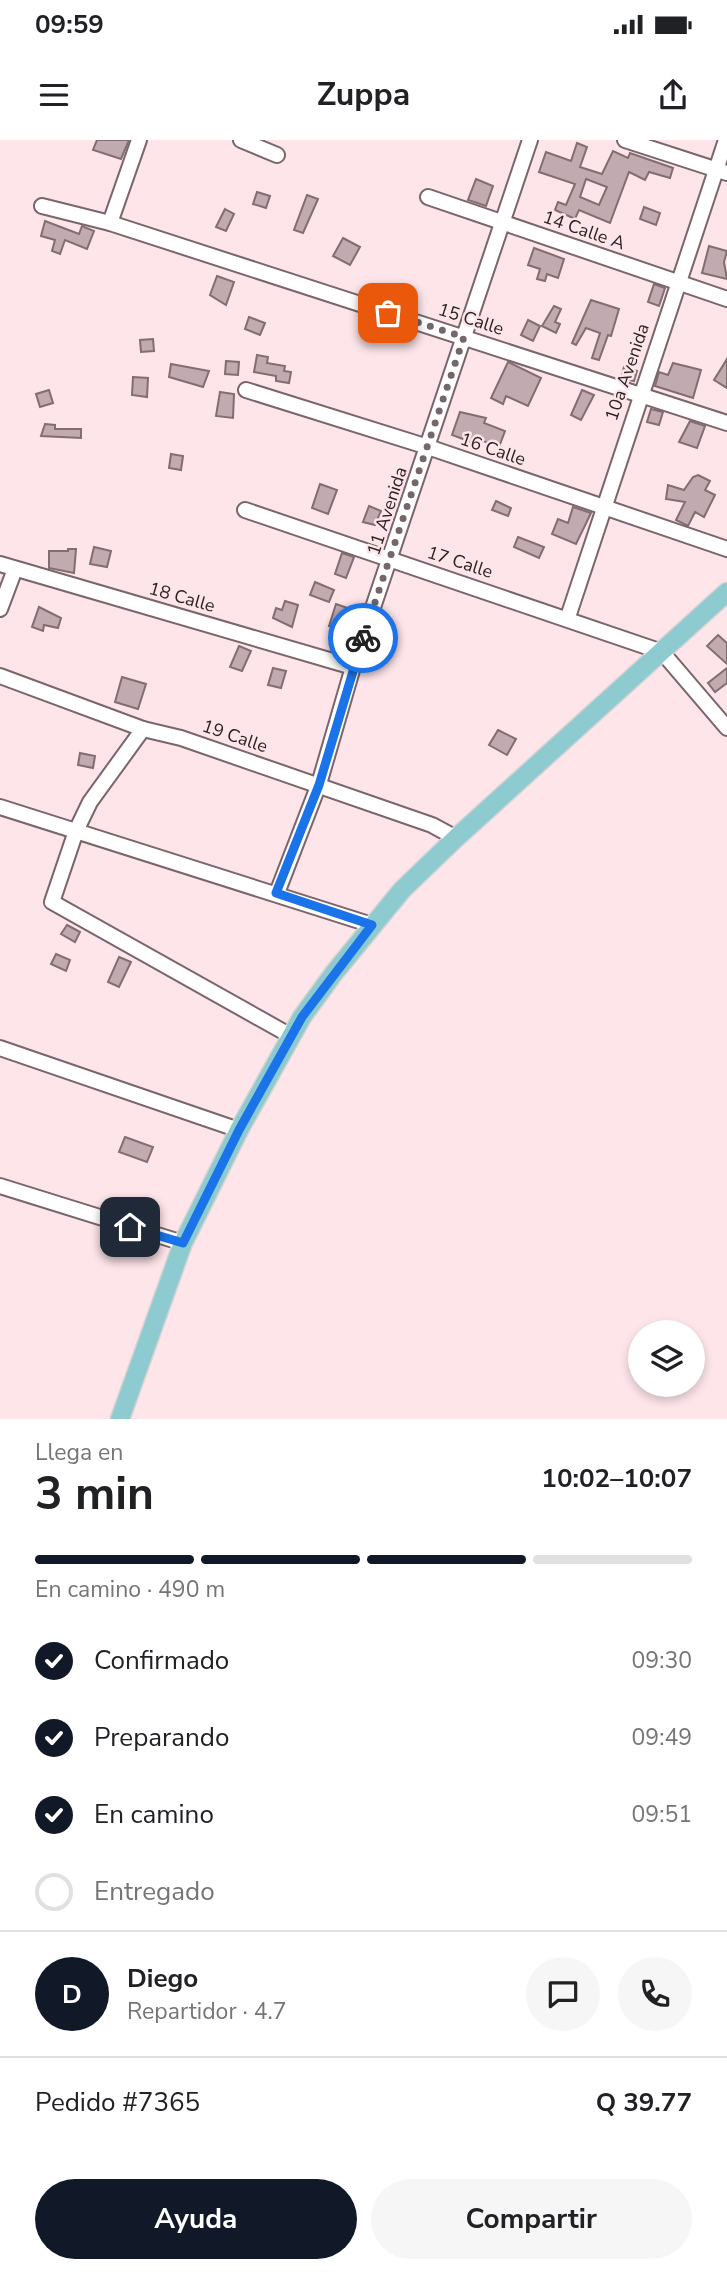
<!DOCTYPE html>
<html lang="es">
<head>
<meta charset="utf-8">
<style>
  :root { --surface:#fff; --page:#f6f6f6; --text:#202124; --muted:#757577; --line:#e0e0e0; --accent:#111827 }
  body { margin:0; font-family:"Nunito Sans",sans-serif; background:var(--page); color:var(--text); height:100vh; display:flex; flex-direction:column; font-size:26px; white-space:nowrap }
  * { box-sizing:border-box; margin:0 }
  p { font-size:23px; color:var(--muted) }
  .icon { flex:none; width:38px; height:38px; fill:none; stroke:currentColor; stroke-width:2; stroke-linecap:round; stroke-linejoin:round }
  .map { position:relative; height:1279px; overflow:hidden }
  .panel { display:flex; flex-direction:column; background:var(--surface); flex:1 }
  .panel>* { flex:none }
  .buttons { position:absolute; left:628px; top:1180px; display:grid; gap:14px }
  .buttons a { display:grid; place-items:center; width:77px; height:77px; border-radius:50%; background:var(--surface); box-shadow:0 4px 10px #0003; font-size:35px }
  .pin { position:absolute; display:grid; place-items:center; width:60px; height:60px; color:#fff; margin:-30px; border-radius:14px; box-shadow:0 4px 10px #0006 }
  .courier { position:absolute; display:grid; place-items:center; width:70px; height:70px; margin:-35px; border:5px solid #1a73e8; border-radius:50%; background:#fff; color:#222; box-shadow:0 2px 9px #0007 }
  .headline em { font-style:normal; font-weight:700 }
  .headline div { display:flex; flex-direction:column-reverse }
  .headline { display:flex; align-items:center; justify-content:space-between; height:119px; padding:0 35px }
  h1 { font-size:46px; font-weight:700; line-height:52px }
  .bar { display:grid; grid-template-columns:repeat(4,1fr); gap:10px 7px; align-content:center; height:84px; padding:0 35px }
  .bar i { height:9px; border-radius:5px; background:var(--line) }
  .bar .on { background:var(--accent) }
  .bar p { grid-column:span 4 }
  .line { display:flex; align-items:center; gap:18px; padding:0 35px; border-top:2px solid var(--line) }
  .line div { flex:1 }
  .round { display:grid; place-items:center; flex:none; width:74px; height:74px; border-radius:37px; background:var(--page) }
  ol { padding:0 35px; list-style:none }
  li { display:flex; align-items:center; gap:21px; height:77px }
  li p { margin-inline-start:auto }
  li .icon { padding:7px; border-radius:50%; background:var(--accent); color:#fff; stroke-width:4 }
  li:last-child { color:var(--muted) }
  li i { width:38px; height:38px; border:4px solid var(--line); border-radius:50% }
  .button { display:flex; gap:14px; margin-top:auto; padding:14px 35px }
  .button a { flex:1; height:80px; border-radius:42px; background:var(--accent); color:#fff; font-size:28px; font-weight:700; line-height:80px; text-align:center }
  .button a+a { background:var(--page); color:var(--text) }
  .status { display:flex; justify-content:space-between; align-items:center; height:49px; padding:0 35px; background:var(--surface); direction:ltr }
  .status svg { height:19px; fill:currentColor }
  header { display:flex; justify-content:space-between; align-items:center; height:91px; padding:0 35px; background:var(--surface); font-size:32px; font-weight:700 }
  .map>svg:first-child { display:block }
  .building { fill:#c2abb0; stroke:#826d71; stroke-width:2; fill-rule:evenodd }
  .lines { fill:none; stroke-linecap:round; stroke-linejoin:round }
  .minor-casing { stroke:#7a656a; stroke-width:18 }
  .major-casing { stroke:#d4d3d3; stroke-width:21 }
  .minor { stroke:#fff; stroke-width:14 }
  .major { stroke:#8ecbd0; stroke-width:18 }
  .done { stroke:#746669; stroke-width:7; stroke-dasharray:0 12.6 }
  .route { stroke:#1a73e8; stroke-width:9 }
  .labels { text-anchor:middle; stroke-width:5; stroke-linejoin:round; paint-order:stroke }
  .street-label { font-size:18px; fill:#2a2223; stroke:#fde5ea }
</style>
</head>
<body>
<div class="status"><b>09:59</b><svg viewBox="0 0 49 12"><path d="M0 12V9h3v3zM5 12V6h3v6zM10 12V3h3v9zM15 12V0h3v12zM26 1h20v11H26zM47 4h2v5h-2z"/></svg></div>
<header><svg class="icon" aria-label="menu" viewBox="0 0 24 24"><path d="M4 6h16M4 12h16M4 18h16"/></svg>Zuppa<svg class="icon" aria-label="share" viewBox="0 0 24 24"><path d="M12 15V3M7 8l5-5 5 5M5 13v7h14v-7"/></svg></header>
<div class="map">
<svg width="727" height="1279" viewBox="0 0 727 1279">
  <rect width="100%" height="100%" fill="#fde5ea"/>
  <!-- building -->
  <g class="building">
    <path d="M97 0H129L121 19 93 10Z"/>
    <path d="M577 3 587 7 580 27 602 34 613 11 628 18 630 13 673 28 670 38 649 32 645 40 629 32 610 83 579 70 575 79 555 70 558 62 566 65 575 44 539 32 546 12 571 21ZM586 39 607 47 599 65 580 57Z"/>
    <path d="M476 39 493 46 486 66 468 60Z"/>
    <path d="M257 52 270 56 266 68 253 64Z"/>
    <path d="M307 55 318 59 303 93 294 90Z"/>
    <path d="M644 67 660 73 656 85 640 79Z"/>
    <path d="M225 69 234 74 226 91 216 87Z"/>
    <path d="M45 81 79 94 82 86 94 91 87 109 65 100 60 114 52 111 55 100 41 96Z"/>
    <path d="M343 98 360 107 350 125 333 116Z"/>
    <path d="M709 106 727 111 724 122 727 139 702 133Z"/>
    <path d="M534 108 564 119 558 138 547 134 545 141 537 139 540 129 528 125Z"/>
    <path d="M217 136 234 142 226 165 210 155Z"/>
    <path d="M654 144 665 148 659 166 648 162Z"/>
    <path d="M591 160 619 169 611 196 608 195 599 220 592 218 600 193 586 188 576 205 572 203Z"/>
    <path d="M554 166 561 169 555 182 560 184 556 193 542 186Z"/>
    <path d="M249 177 265 183 260 195 245 189Z"/>
    <path d="M528 180 540 186 533 201 521 195Z"/>
    <path d="M153 199 154 211 141 212 140 200Z"/>
    <path d="M257 215 268 217 267 223 285 226 284 231 291 232 289 243 276 241V236L254 232Z"/>
    <path d="M727 219V248L714 240Z"/>
    <path d="M226 221 239 222 238 235 225 234Z"/>
    <path d="M508 222 541 238 528 266 506 256 503 264 491 258Z"/>
    <path d="M673 223 701 230 693 258 655 246 659 232 668 235Z"/>
    <path d="M171 224 209 231 203 247 169 237Z"/>
    <path d="M624 227 637 231 634 241 621 238Z"/>
    <path d="M133 237 148 238 147 257 132 255Z"/>
    <path d="M49 250 53 263 40 267 36 254Z"/>
    <path d="M582 250 594 255 581 280 571 275Z"/>
    <path d="M220 252 234 254 233 278 216 276Z"/>
    <path d="M651 269 663 272 659 285 647 282Z"/>
    <path d="M460 272 486 278 484 283 505 291 499 307 478 299 476 304 452 295Z"/>
    <path d="M690 281 705 286 697 308 679 302Z"/>
    <path d="M45 284 55 285V289H81V298L41 296Z"/>
    <path d="M171 314 183 316 181 330 169 328Z"/>
    <path d="M698 335 710 341 705 350 715 355 704 377 695 372 688 386 676 380 685 362 666 359 668 345 684 350 693 337Z"/>
    <path d="M320 344 337 350 328 374 312 368Z"/>
    <path d="M496 361 511 368 508 376 492 370Z"/>
    <path d="M369 366 381 371 375 385 363 382Z"/>
    <path d="M573 367 591 373 576 404 552 394 558 379 568 383Z"/>
    <path d="M518 397 544 407 539 418 514 407Z"/>
    <path d="M94 407 111 411 107 427 90 424Z"/>
    <path d="M68 409H76L74 433 49 428V411H68Z"/>
    <path d="M342 413 354 417 346 438 335 434Z"/>
    <path d="M315 442 334 450 329 462 310 455Z"/>
    <path d="M285 461 298 465 292 487 273 478 276 468 282 470Z"/>
    <path d="M336 464 356 471 352 484 347 482 344 491 329 486Z"/>
    <path d="M39 467 61 478 58 488 44 485 43 491 32 487Z"/>
    <path d="M718 495 727 503V524L707 506Z"/>
    <path d="M239 506 251 511 242 531 230 527Z"/>
    <path d="M273 528 286 531 281 548 268 545Z"/>
    <path d="M727 528V543L715 552 708 543Z"/>
    <path d="M122 537 146 544 138 569 115 562Z"/>
    <path d="M498 590 516 599 507 615 489 605Z"/>
    <path d="M80 613 95 616 93 628 78 625Z"/>
    <path d="M67 785 80 792 75 802 61 794Z"/>
    <path d="M56 814 70 820 66 831 51 824Z"/>
    <path d="M119 817 131 822 119 847 108 842Z"/>
    <path d="M125 997 153 1007 147 1022 119 1012Z"/>
  </g>
  <g class="lines">
    <!-- minor casing -->
    <g class="minor-casing">
      <g id="minor">
        <path d="M241 0 277 15"/>
        <path d="M625 0 727 33"/>
        <path d="M428 57 727 159"/>
        <path d="M42 66 110 83 727 283"/>
        <path d="M110 83 139 0"/>
        <path d="M246 250 428 307 727 409"/>
        <path d="M245 370 662 512 727 588"/>
        <path d="M0 424 353 527"/>
        <path d="M0 469 15 429"/>
        <path d="M568 477 726 0"/>
        <path d="M0 536 143 589 181 598 432 685 456 698"/>
        <path d="M143 589 90 662 76 691 52 762 291 896"/>
        <path d="M0 667 372 785"/>
        <path d="M277 753 319 644 353 527 530 0"/>
        <path d="M0 908 239 990"/>
        <path d="M0 1046 183 1103"/>
      </g>
    </g>
    <!-- major casing -->
    <g class="major-casing">
      <path id="major" d="M120 1279 183 1103 239 990 302 877 334 833 402 750 456 698 727 452"/>
    </g>
    <!-- minor -->
    <use href="#minor" class="minor"/>
    <!-- major -->
    <use href="#major" class="major"/>
  </g>
  <g class="lines">
    <!-- done -->
    <path class="done" d="M363 498 464 197 388 173"/>
    <!-- route -->
    <path class="route" d="M130 1087 183 1103 239 990 302 877 372 785 276 753 319 645 363 498"/>
  </g>
  <g class="labels">
    <!-- street labels -->
    <g class="street-label">
      <text transform="translate(584 90) rotate(19)" y="6">14 Calle A</text>
      <text transform="translate(471 179) rotate(18)" y="6">15 Calle</text>
      <text transform="translate(627 232) rotate(-71)" y="6">10a Avenida</text>
      <text transform="translate(493 309) rotate(19)" y="6">16 Calle</text>
      <text transform="translate(387 371) rotate(-72)" y="6">11 Avenida</text>
      <text transform="translate(460 422) rotate(18)" y="6">17 Calle</text>
      <text transform="translate(182 457) rotate(16)" y="6">18 Calle</text>
      <text transform="translate(235 596) rotate(19)" y="6">19 Calle</text>
    </g>
  </g>
</svg>
<div class="buttons">
<a><svg class="icon" aria-label="layers" viewBox="0 0 24 24"><path d="M12 4l9 5-9 5-9-5zM3 14l9 5 9-5"/></svg></a>
</div>
<div class="pin" style="left:388px;top:173px;background:#ea580c"><svg class="icon" aria-label="bag" viewBox="0 0 24 24"><path d="M5 8h14l-1 12H6zM9 8a3 3 0 0 1 6 0"/></svg></div>
<div class="pin" style="left:130px;top:1087px;background:#1f2937"><svg class="icon" aria-label="home" viewBox="0 0 24 24"><path d="M3 11l9-7 9 7M6 9v11h12V9"/></svg></div>
<div class="courier" style="left:363px;top:498px"><svg class="icon" aria-label="bike" viewBox="0 0 24 24"><circle cx="6" cy="16" r="4"/><circle cx="18" cy="16" r="4"/><path d="M6 16l4-8h5l3 8M10 8l3 8H6M13 5h3"/></svg></div>
</div>
<section class="panel">
<div class="headline"><div><h1>3 min</h1><p>Llega en</p></div><em>10:02–10:07</em></div>
<div class="bar"><i class="on"></i><i class="on"></i><i class="on"></i><i></i><p>En camino · 490 m</p></div>
<ol>
<li><svg class="icon" aria-label="check" viewBox="0 0 24 24"><path d="M5 12l5 5 9-10"/></svg>Confirmado<p>09:30</p></li>
<li><svg class="icon" aria-label="check" viewBox="0 0 24 24"><path d="M5 12l5 5 9-10"/></svg>Preparando<p>09:49</p></li>
<li><svg class="icon" aria-label="check" viewBox="0 0 24 24"><path d="M5 12l5 5 9-10"/></svg>En camino<p>09:51</p></li>
<li><i></i>Entregado</li>
</ol>
<div class="line" style="height:126px"><b class="round" style="background:var(--accent);color:#fff">D</b><div><b>Diego</b><p>Repartidor · 4.7</p></div><a class="round"><svg class="icon" aria-label="chat" viewBox="0 0 24 24"><path d="M4 5h16v11H9l-5 4z"/></svg></a><a class="round"><svg class="icon" aria-label="phone" viewBox="0 0 24 24"><path d="M5 4h4l2 5-3 2q2 4 5 5l2-3 5 2v4C11 20 4 13 5 4z"/></svg></a></div>
<div class="line" style="height:91px"><div>Pedido #7365</div><b>Q 39.77</b></div>
<div class="button"><a>Ayuda</a><a>Compartir</a></div>
</section>
</body>
</html>
